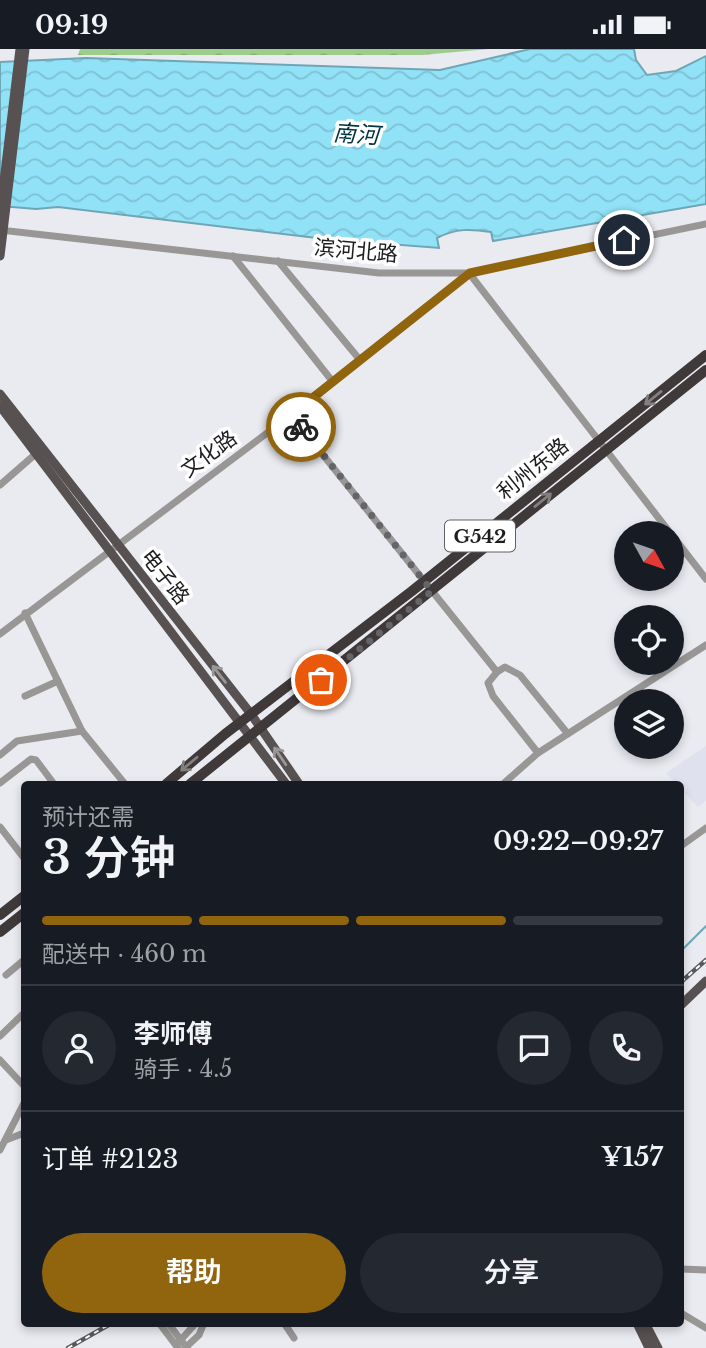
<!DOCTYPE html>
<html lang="zh">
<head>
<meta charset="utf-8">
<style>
  :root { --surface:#171b24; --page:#242831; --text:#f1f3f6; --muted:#9ea1a6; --line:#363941; --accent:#90650d }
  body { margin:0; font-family:"Libre Baskerville","Noto Sans SC",serif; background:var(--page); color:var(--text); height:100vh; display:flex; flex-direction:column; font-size:26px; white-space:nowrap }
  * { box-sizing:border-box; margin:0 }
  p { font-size:23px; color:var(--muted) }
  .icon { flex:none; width:38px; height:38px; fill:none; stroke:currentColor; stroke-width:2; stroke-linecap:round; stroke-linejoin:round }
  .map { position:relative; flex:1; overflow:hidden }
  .details { position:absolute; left:21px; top:732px; width:663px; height:546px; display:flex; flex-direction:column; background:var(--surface); border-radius:7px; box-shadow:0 4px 10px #0003 }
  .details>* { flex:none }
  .needle { width:46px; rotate:130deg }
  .tools { position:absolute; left:614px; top:472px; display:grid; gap:14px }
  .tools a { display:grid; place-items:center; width:70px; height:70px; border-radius:50%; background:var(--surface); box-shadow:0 4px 10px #0003; font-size:35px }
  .pin { position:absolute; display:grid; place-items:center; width:60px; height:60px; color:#fff; margin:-30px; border:4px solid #fff; border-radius:50%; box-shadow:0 2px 7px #0007 }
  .courier { position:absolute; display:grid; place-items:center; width:70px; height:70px; margin:-35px; border:5px solid #90650d; border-radius:50%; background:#fff; color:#222; box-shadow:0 2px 9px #0007 }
  .overview em { font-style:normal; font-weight:600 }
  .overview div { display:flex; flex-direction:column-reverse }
  .overview { display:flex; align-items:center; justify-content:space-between; height:119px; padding:0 21px }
  h1 { font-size:46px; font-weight:600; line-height:52px }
  .bar { display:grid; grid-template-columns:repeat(4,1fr); gap:10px 7px; align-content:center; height:84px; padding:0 21px }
  .bar i { height:9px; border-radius:5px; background:var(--line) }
  .bar .selected { background:var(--accent) }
  .bar p { grid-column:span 4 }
  .line { display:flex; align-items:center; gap:18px; padding:0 21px; border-top:2px solid var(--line) }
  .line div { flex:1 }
  .round { display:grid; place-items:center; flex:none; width:74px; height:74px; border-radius:37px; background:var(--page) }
  .cta { display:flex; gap:14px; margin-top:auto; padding:14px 21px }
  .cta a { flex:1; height:80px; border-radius:42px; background:var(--accent); color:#fff; font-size:28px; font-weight:600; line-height:80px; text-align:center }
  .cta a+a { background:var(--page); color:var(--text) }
  .status { display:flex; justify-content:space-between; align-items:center; height:49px; padding:0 35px; background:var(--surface); direction:ltr }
  .status svg { height:19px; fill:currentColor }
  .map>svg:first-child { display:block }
  .built { fill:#e0e1ef }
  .forest { fill:url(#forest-crowns) }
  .water { fill:url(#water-waves); stroke:#6ea6b6; stroke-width:2 }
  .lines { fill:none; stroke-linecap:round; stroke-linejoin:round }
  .stream { stroke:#6ea6b6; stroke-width:2 }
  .minor { stroke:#999696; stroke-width:7 }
  .major { stroke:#575152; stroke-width:9 }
  .highway { stroke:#40393a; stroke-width:10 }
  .rail-casing { stroke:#59595d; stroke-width:4.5 }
  .rail { stroke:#fff; stroke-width:2; stroke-dasharray:5; stroke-linecap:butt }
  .major-bridge { stroke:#575152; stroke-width:9 }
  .oneway { stroke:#837e7f }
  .oneway2 { stroke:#9a9797 }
  .done { stroke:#656569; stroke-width:7; stroke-dasharray:0 12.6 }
  .route { stroke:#90650d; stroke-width:9 }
  .labels { text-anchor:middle; stroke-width:7; stroke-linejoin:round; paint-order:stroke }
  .shield { fill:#fff; stroke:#616163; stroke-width:2 }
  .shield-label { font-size:19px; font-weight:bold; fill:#1d1d20 }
  .street-label { font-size:21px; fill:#1d1d20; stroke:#fff }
  .water-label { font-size:23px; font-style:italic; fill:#013541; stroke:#fff }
</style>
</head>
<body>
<div class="status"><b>09:19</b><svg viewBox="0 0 49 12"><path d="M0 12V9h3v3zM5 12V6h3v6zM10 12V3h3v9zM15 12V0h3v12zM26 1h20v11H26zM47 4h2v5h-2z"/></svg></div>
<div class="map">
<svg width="706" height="1299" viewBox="0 0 706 1299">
  <defs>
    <pattern id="forest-crowns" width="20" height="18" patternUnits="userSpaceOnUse" patternTransform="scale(1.75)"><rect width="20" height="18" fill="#9ccd8b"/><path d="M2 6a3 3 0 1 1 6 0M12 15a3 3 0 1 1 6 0" fill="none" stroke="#86b078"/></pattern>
    <pattern id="water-waves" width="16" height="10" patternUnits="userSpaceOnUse" patternTransform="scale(1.75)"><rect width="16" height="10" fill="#91e1f7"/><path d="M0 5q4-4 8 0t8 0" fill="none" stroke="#7dc1d3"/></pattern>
  </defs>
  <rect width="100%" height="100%" fill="#eaebf1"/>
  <!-- built -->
  <path class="built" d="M706 697V752L698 758 681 740V735H676L666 724Z"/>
  <!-- forest -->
  <path class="forest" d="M80 0H489L422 6H78Z"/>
  <!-- water -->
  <path class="water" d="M530 0H634L636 11 647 26 676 22 706 7V155L493 192 491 183C471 180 456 179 437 189L439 199 325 190 58 158 36 160 0 157V13L86 9 440 21Z"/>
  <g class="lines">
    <!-- stream -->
    <path class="stream" d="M681 902 706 877"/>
    <!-- minor -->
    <g class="minor">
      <path d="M0 181 379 224H469L706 175"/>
      <path d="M233 207 333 333"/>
      <path d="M278 212 360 311"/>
      <path d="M291 366 497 623"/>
      <path d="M0 436 39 402"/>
      <path d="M672 486 706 530"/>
      <path d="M25 564 82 682 125 735"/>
      <path d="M0 585 275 378 469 224 671 485"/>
      <path d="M25 647 58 632"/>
      <path d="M568 685 520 626 505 618 497 623 488 634 493 647 538 704 706 596"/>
      <path d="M0 706 17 692 82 682"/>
      <path d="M0 734 31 710 36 711 54 735"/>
      <path d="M503 735 538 704"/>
      <path d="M0 778 24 809"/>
      <path d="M681 797 706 779"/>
      <path d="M6 926 24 911"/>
      <path d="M0 987 24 964"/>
      <path d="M0 1011 24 1037"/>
      <path d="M6 1091 24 1084"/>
      <path d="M0 1101 24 1054"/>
      <path d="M681 1220 706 1221"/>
      <path d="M681 1264 706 1279"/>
      <path d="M159 1274 178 1299"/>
      <path d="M168 1274 187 1299"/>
      <path d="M284 1274 294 1289"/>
      <path d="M178 1294 196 1274"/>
      <path d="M185 1299 199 1286 204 1274"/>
    </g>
    <!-- major -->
    <g class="major">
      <path d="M0 165 20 0"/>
      <path d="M0 345 251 665 299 735"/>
      <path d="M0 357 286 735"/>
      <path d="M681 956 706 932"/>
      <path d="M637 1274 649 1299"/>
      <path d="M645 1274 658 1299"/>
    </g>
    <!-- highway -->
    <g class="highway">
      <path d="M166 735 225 685 412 542 706 306"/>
      <path d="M190 735 706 321"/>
      <path d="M0 866 24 847"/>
      <path d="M0 883 24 864"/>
    </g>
    <!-- rail casing -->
    <g class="rail-casing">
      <g id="rail">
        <path d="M681 933 706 911"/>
        <path d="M68 1299 112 1274"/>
      </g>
    </g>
    <!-- rail -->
    <use href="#rail" class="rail"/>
    <!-- major-bridge -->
    <path class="major-bridge" d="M0 207 25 0"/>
  </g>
  <!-- one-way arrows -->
  <defs><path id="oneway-shaft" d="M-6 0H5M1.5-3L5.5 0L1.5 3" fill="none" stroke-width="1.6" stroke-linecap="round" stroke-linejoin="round" transform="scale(1.75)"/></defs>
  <g class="oneway">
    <use href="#oneway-shaft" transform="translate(653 349) rotate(141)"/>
    <use href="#oneway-shaft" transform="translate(543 451) rotate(-39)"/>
    <use href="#oneway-shaft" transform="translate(189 715) rotate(140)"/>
  </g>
  <g class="oneway2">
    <use href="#oneway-shaft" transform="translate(219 625) rotate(-128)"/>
    <use href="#oneway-shaft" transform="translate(280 707) rotate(-124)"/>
  </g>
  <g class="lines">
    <!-- done -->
    <path class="done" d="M301 378 432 542 321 631"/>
    <!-- route -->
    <path class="route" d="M301 378 291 366 470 224 624 191"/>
  </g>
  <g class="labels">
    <!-- shield labels -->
    <rect class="shield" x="445" y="471.5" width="70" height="31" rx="5"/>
    <g class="shield-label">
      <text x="480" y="494">G542</text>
    </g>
    <!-- street labels -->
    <g class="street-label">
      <text transform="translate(356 202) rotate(5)" y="7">滨河北路</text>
      <text transform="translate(209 405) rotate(-36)" y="7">文化路</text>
      <text transform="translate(533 420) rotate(-39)" y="7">利州东路</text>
      <text transform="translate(165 528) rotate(52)" y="7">电子路</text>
    </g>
    <!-- water labels -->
    <g class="water-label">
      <text transform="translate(356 85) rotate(4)" y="8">南河</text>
    </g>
  </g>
</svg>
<div class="tools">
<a><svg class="needle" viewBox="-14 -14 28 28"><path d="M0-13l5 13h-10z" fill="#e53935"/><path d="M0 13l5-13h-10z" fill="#9ea1a6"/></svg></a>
<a><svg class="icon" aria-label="locate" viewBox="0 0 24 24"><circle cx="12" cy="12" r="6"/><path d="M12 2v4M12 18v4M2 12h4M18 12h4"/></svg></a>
<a><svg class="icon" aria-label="layers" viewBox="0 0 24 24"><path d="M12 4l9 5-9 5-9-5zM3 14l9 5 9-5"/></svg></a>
</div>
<div class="pin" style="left:321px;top:631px;background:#ea580c"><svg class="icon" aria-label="bag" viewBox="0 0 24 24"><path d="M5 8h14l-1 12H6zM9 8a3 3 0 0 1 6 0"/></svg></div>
<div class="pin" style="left:624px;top:191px;background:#1f2937"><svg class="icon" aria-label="home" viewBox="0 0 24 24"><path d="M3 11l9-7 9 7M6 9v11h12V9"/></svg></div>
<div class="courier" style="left:301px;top:378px"><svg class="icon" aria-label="bike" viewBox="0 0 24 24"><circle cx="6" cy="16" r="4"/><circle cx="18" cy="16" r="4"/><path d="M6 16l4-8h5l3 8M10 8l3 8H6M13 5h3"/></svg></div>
<section class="details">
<div class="overview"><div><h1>3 分钟</h1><p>预计还需</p></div><em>09:22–09:27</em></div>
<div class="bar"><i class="selected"></i><i class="selected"></i><i class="selected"></i><i></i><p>配送中 · 460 m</p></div>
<div class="line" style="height:126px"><a class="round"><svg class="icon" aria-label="person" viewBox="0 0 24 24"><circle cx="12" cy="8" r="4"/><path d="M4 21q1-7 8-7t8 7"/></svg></a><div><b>李师傅</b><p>骑手 · 4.5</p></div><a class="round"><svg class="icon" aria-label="chat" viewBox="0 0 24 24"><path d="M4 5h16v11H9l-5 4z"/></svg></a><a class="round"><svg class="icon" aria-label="phone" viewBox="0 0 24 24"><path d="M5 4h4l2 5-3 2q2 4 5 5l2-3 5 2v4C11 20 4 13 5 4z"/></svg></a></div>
<div class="line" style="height:91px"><div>订单 #2123</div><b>¥157</b></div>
<div class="cta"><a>帮助</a><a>分享</a></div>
</section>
</div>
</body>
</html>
